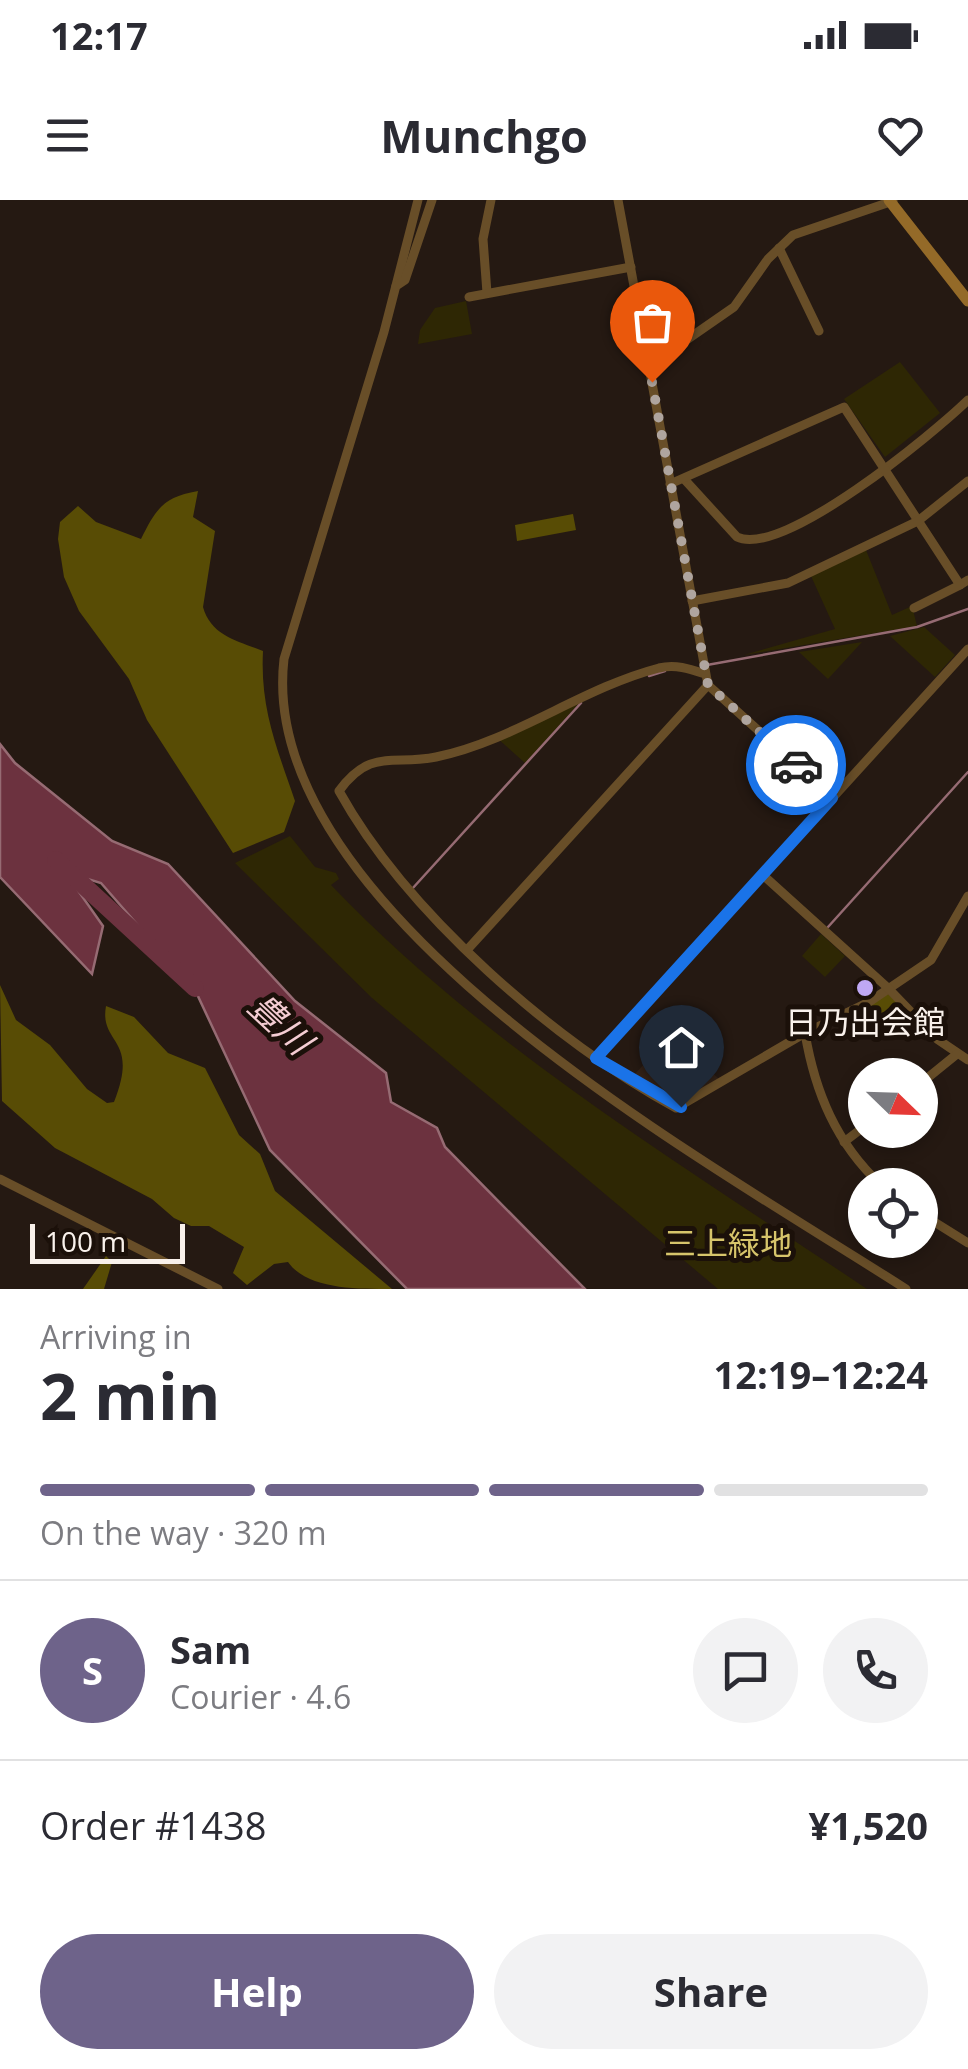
<!DOCTYPE html>
<html lang="en">
<head>
<meta charset="utf-8">
<style>
  :root { --surface:#fff; --page:#f2f2f3; --text:#2b2b33; --muted:#7c7c81; --line:#e1e1e2; --accent:#6e638a }
  body { margin:0; font-family:"Open Sans","Noto Sans JP",sans-serif; background:var(--page); color:var(--text); height:100vh; display:flex; flex-direction:column; font-size:38px; white-space:nowrap }
  * { box-sizing:border-box; margin:0 }
  p { font-size:32px; color:var(--muted) }
  .icon { flex:none; width:55px; height:55px; fill:none; stroke:currentColor; stroke-width:2; stroke-linecap:round; stroke-linejoin:round }
  .map { position:relative; height:1089px; overflow:hidden }
  .drawer { display:flex; flex-direction:column; background:var(--surface); flex:1 }
  .drawer>* { flex:none }
  .needle { width:65px; rotate:113deg }
  .buttons { position:absolute; left:848px; top:858px; display:grid; gap:20px }
  .buttons a { display:grid; place-items:center; width:90px; height:90px; border-radius:50%; background:var(--surface); box-shadow:0 5px 15px #0003; font-size:50px }
  .scale { position:absolute; left:30px; bottom:25px; width:155px; box-sizing:border-box; padding-left:10px; border:5px solid #f9f1eb; border-top:0; font-size:28px; line-height:35px; white-space:nowrap; color:#f9f1eb; -webkit-text-stroke:8px #1b1009; paint-order:stroke }
  .pin { position:absolute; display:grid; place-items:center; width:85px; height:85px; color:#fff; margin:-102px -42px; border-radius:50% 50% 50% 0; rotate:-45deg; box-shadow:0 0 10px #0007 }
  .pin .icon { rotate:45deg }
  .courier { position:absolute; display:grid; place-items:center; width:100px; height:100px; margin:-50px; border:8px solid #1a73e8; border-radius:50%; background:#fff; color:#222; box-shadow:0 2px 12px #0007 }
  .headline em { font-style:normal; font-weight:700 }
  .headline div { display:flex; flex-direction:column-reverse }
  .headline { display:flex; align-items:center; justify-content:space-between; height:170px; padding:0 40px }
  h1 { font-size:65px; font-weight:700; line-height:75px }
  .bar { display:grid; grid-template-columns:repeat(4,1fr); gap:15px 10px; align-content:center; height:120px; padding:0 40px }
  .bar i { height:12px; border-radius:8px; background:var(--line) }
  .bar .selected { background:var(--accent) }
  .bar p { grid-column:span 4 }
  .line { display:flex; align-items:center; gap:25px; padding:0 40px; border-top:2px solid var(--line) }
  .line div { flex:1 }
  .round { display:grid; place-items:center; flex:none; width:105px; height:105px; border-radius:52px; background:var(--page) }
  .primary-button { display:flex; gap:20px; margin-top:auto; padding:20px 40px }
  .primary-button a { flex:1; height:115px; border-radius:60px; background:var(--accent); color:#fff; font-size:40px; font-weight:700; line-height:115px; text-align:center }
  .primary-button a+a { background:var(--page); color:var(--text) }
  .status { display:flex; justify-content:space-between; align-items:center; height:70px; padding:0 50px; background:var(--surface); direction:ltr }
  .status svg { height:28px; fill:currentColor }
  header { display:flex; justify-content:space-between; align-items:center; height:130px; padding:0 40px; background:var(--surface); font-size:45px; font-weight:700 }
  .map>svg:first-child { display:block }
  .built { fill:#322116 }
  .green { fill:#2e2704 }
  .forest { fill:#584c05 }
  .water { fill:#6c323f; stroke:#966b73; stroke-width:2.5 }
  .lines { fill:none; stroke-linecap:round; stroke-linejoin:round }
  .stream { stroke:#966b73; stroke-width:2.5 }
  .river { stroke:#6c323f; stroke-width:18 }
  .minor { stroke:#684e28; stroke-width:9 }
  .secondary { stroke:#946a28; stroke-width:11 }
  .done { stroke:#afa59f; stroke-width:10; stroke-dasharray:0 18 }
  .route { stroke:#1a73e8; stroke-width:12 }
  .poi-dot { fill:#bfa8f4; stroke:#1b1009; stroke-width:4 }
  .labels { text-anchor:middle; stroke-width:10; stroke-linejoin:round; paint-order:stroke }
  .poi-label { font-size:32px; fill:#f9f1eb; stroke:#1b1009 }
  .park-label { font-size:32px; fill:#d7c56b; stroke:#1b1009 }
  .water-label { font-size:35px; font-style:italic; fill:#f4cdd3; stroke:#1b1009 }
</style>
</head>
<body>
<div class="status"><b>12:17</b><svg viewBox="0 0 49 12"><path d="M0 12V9h3v3zM5 12V6h3v6zM10 12V3h3v9zM15 12V0h3v12zM26 1h20v11H26zM47 4h2v5h-2z"/></svg></div>
<header><svg class="icon" aria-label="menu" viewBox="0 0 24 24"><path d="M4 6h16M4 12h16M4 18h16"/></svg>Munchgo<svg class="icon" aria-label="heart" viewBox="0 0 24 24"><path d="M12 20l-8-8c-3-5 5-10 8-4 3-6 11-1 8 4z"/></svg></header>
<div class="map">
<svg width="968" height="1089" viewBox="0 0 968 1089">
  <rect width="100%" height="100%" fill="#251912"/>
  <!-- built -->
  <path class="built" d="M671 835 720 880 682 903 634 875Z"/>
  <!-- green -->
  <g class="green">
    <path d="M466 101 472 134 418 144 420 130 435 108Z"/>
    <path d="M900 162 940 213 885 257 844 199Z"/>
    <path d="M866 350 892 415 912 406 917 426 744 455 835 429 811 376Z"/>
    <path d="M924 427 955 455 935 477 890 436Z"/>
    <path d="M862 442 828 479 799 452Z"/>
    <path d="M581 501 525 563 497 538Z"/>
    <path d="M290 636 315 667 336 673 339 679 331 685C487 848 681 964 867 1089H718L372 798 235 663Z"/>
    <path d="M821 734 845 756 825 777 802 756Z"/>
  </g>
  <!-- forest -->
  <g class="forest">
    <path d="M198 291 193 317 215 331 203 407C211 436 238 441 263 451 260 509 277 548 295 601L284 632 233 653 147 520 129 479 79 411 64 377 58 339 60 322 78 306 96 322 141 339C156 309 163 297 198 291Z"/>
    <path d="M573 314 576 330 517 341 515 325Z"/>
    <path d="M0 785 16 820 50 845 87 889 107 903 114 902C140 837 99 845 106 806L134 817 168 853 205 868 239 935 260 954 275 991 392 1089C354 1089 307 1089 288 1062L274 1064 247 1085 233 1073 244 1047 209 1026H191L174 1018 152 999 55 948 2 901Z"/>
    <path d="M887 793 901 807 864 818 861 809Z"/>
    <path d="M106 1056 112 1062 104 1089H83Z"/>
  </g>
  <!-- water -->
  <path class="water" d="M0 544 15 563 112 641 168 664 295 801 386 873 391 902 437 928 445 947 585 1089H407L270 950 196 792 101 683 65 672 103 726 92 774 0 677Z"/>
  <g class="lines">
    <!-- stream -->
    <g class="stream">
      <path d="M707 465 917 427 968 409"/>
      <path d="M649 476 665 471"/>
      <path d="M412 689 581 503"/>
      <path d="M828 727 968 572"/>
    </g>
    <!-- river -->
    <path class="river" d="M56 660 195 788"/>
    <!-- minor -->
    <g class="minor">
      <path d="M418 0 384 132 284 459C254 716 721 969 906 1089"/>
      <path d="M618 0 708 485 833 598"/>
      <path d="M779 48 819 131"/>
      <path d="M396 86 405 80 432 0"/>
      <path d="M487 93 483 39 491 0"/>
      <path d="M469 97 631 67"/>
      <path d="M648 160 672 150 734 107 768 59 793 35 893 1"/>
      <path d="M685 280 737 337C782 359 934 233 968 200"/>
      <path d="M670 284 844 207 960 385 968 380"/>
      <path d="M692 401 788 383 918 321 968 281"/>
      <path d="M914 408 960 385"/>
      <path d="M705 474C690 469 676 464 659 468 582 488 514 541 436 557 394 566 371 547 339 591 406 712 554 842 676 908L805 833 869 802 931 760 968 696"/>
      <path d="M763 675 888 788 937 839 968 860"/>
      <path d="M467 750 708 485"/>
      <path d="M805 833C815 892 836 943 881 985"/>
      <path d="M596 858 968 449"/>
      <path d="M920 884 957 854"/>
      <path d="M844 942 865 926"/>
      <path d="M0 979 218 1089"/>
      <path d="M920 1013 968 1043"/>
    </g>
    <!-- secondary -->
    <path class="secondary" d="M889 0 968 101"/>
  </g>
  <g class="lines">
    <!-- done -->
    <path class="done" d="M652 182 708 485 796 565"/>
    <!-- route -->
    <path class="route" d="M681 907 596 858 832 598 796 565"/>
  </g>
  <!-- markers -->
  <circle class="poi-dot" cx="865" cy="788" r="10"/>
  <g class="labels">
    <!-- poi labels -->
    <g class="poi-label">
      <text x="865" y="834">日乃出会館</text>
    </g>
    <!-- park labels -->
    <g class="park-label">
      <text x="728" y="1055">三上緑地</text>
    </g>
    <!-- water labels -->
    <g class="water-label">
      <text transform="translate(280 824) rotate(43)" y="12">豊川</text>
    </g>
  </g>
</svg>
<div class="buttons">
<a><svg class="needle" viewBox="-14 -14 28 28"><path d="M0-13l5 13h-10z" fill="#e53935"/><path d="M0 13l5-13h-10z" fill="#7c7c81"/></svg></a>
<a><svg class="icon" aria-label="locate" viewBox="0 0 24 24"><circle cx="12" cy="12" r="6"/><path d="M12 2v4M12 18v4M2 12h4M18 12h4"/></svg></a>
</div>
<div class="scale">100 m</div>
<div class="pin" style="left:652px;top:182px;background:#ea580c"><svg class="icon" aria-label="bag" viewBox="0 0 24 24"><path d="M5 8h14l-1 12H6zM9 8a3 3 0 0 1 6 0"/></svg></div>
<div class="pin" style="left:681px;top:907px;background:#1f2937"><svg class="icon" aria-label="home" viewBox="0 0 24 24"><path d="M3 11l9-7 9 7M6 9v11h12V9"/></svg></div>
<div class="courier" style="left:796px;top:565px"><svg class="icon" aria-label="car" viewBox="0 0 24 24"><path d="M5 17H2v-5l4-1 3-4h7l3 4 3 1v5h-3M9 17h6M6 11h13"/><circle cx="7" cy="17" r="2"/><circle cx="17" cy="17" r="2"/></svg></div>
</div>
<section class="drawer">
<div class="headline"><div><h1>2 min</h1><p>Arriving in</p></div><em>12:19–12:24</em></div>
<div class="bar"><i class="selected"></i><i class="selected"></i><i class="selected"></i><i></i><p>On the way · 320 m</p></div>
<div class="line" style="height:180px"><b class="round" style="background:var(--accent);color:#fff">S</b><div><b>Sam</b><p>Courier · 4.6</p></div><a class="round"><svg class="icon" aria-label="chat" viewBox="0 0 24 24"><path d="M4 5h16v11H9l-5 4z"/></svg></a><a class="round"><svg class="icon" aria-label="phone" viewBox="0 0 24 24"><path d="M5 4h4l2 5-3 2q2 4 5 5l2-3 5 2v4C11 20 4 13 5 4z"/></svg></a></div>
<div class="line" style="height:130px"><div>Order #1438</div><b>¥1,520</b></div>
<div class="primary-button"><a>Help</a><a>Share</a></div>
</section>
</body>
</html>
